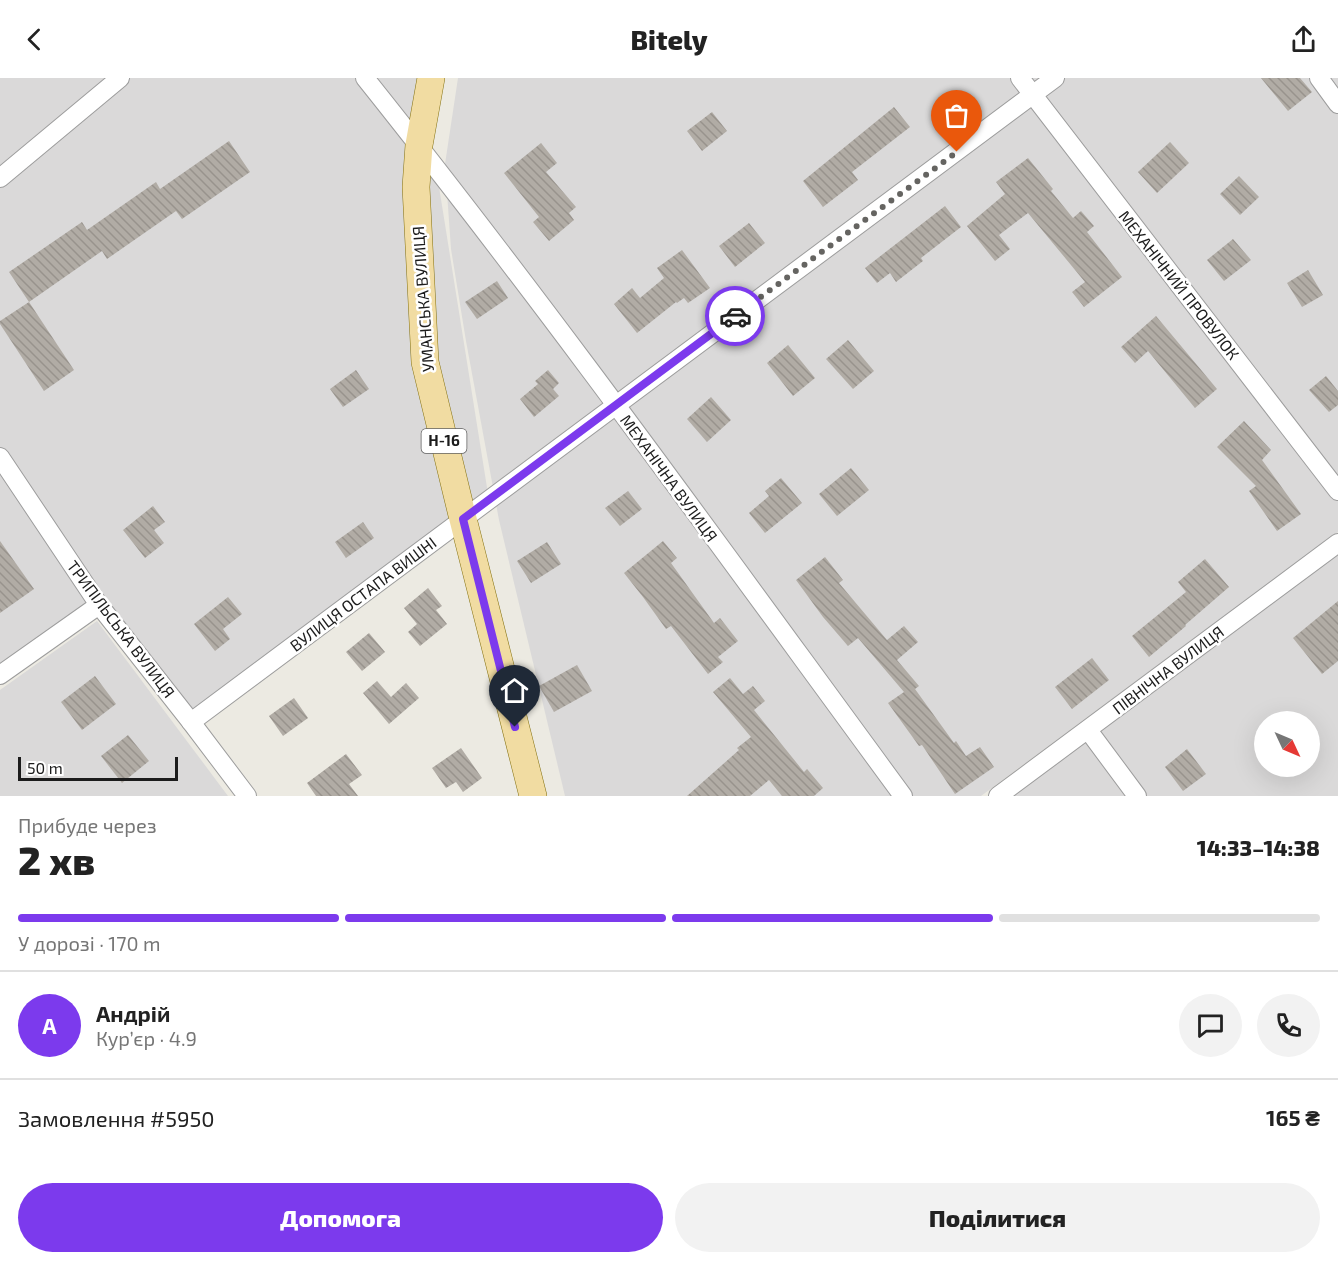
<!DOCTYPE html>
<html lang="uk">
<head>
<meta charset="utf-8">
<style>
  :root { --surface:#fff; --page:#f2f2f2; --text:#222; --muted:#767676; --line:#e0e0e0; --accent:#7c3aed }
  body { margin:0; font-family:"Exo 2",sans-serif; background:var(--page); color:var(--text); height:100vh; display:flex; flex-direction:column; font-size:22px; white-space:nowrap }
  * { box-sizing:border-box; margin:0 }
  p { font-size:20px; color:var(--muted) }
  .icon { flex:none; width:33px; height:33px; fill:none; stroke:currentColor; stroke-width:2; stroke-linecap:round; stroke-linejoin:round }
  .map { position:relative; height:718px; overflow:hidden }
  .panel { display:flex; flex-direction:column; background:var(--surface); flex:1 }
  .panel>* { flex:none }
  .needle { width:39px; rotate:134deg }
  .fabs { position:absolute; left:1254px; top:633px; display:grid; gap:12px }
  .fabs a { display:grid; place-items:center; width:66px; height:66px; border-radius:50%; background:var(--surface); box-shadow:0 6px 24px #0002; font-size:30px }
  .scale { position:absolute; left:18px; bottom:15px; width:160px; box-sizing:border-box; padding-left:6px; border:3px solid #1c1c1c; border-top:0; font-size:16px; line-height:21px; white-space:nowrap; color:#1c1c1c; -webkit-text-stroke:4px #fff; paint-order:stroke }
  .pin { position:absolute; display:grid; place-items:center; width:51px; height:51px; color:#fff; margin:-62px -26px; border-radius:50% 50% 50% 0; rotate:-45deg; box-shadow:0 0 6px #0007 }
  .pin .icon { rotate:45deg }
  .courier { position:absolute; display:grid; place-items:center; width:60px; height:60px; margin:-30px; border:4px solid #7c3aed; border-radius:50%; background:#fff; color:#222; box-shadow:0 2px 8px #0007 }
  .overview em { font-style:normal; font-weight:800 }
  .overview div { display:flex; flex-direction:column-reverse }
  .overview { display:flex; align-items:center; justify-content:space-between; height:102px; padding:0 18px }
  h1 { font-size:39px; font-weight:800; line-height:45px }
  .bar { display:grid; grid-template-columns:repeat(4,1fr); gap:9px 6px; align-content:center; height:72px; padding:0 18px }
  .bar i { height:8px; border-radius:4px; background:var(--line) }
  .bar .selected { background:var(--accent) }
  .bar p { grid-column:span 4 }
  .line { display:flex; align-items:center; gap:15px; padding:0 18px; border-top:2px solid var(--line) }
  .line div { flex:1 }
  .round { display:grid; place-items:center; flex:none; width:63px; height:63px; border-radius:32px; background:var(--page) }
  .primary-button { display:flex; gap:12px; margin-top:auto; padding:12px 18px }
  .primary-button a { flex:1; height:69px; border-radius:36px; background:var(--accent); color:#fff; font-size:24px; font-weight:800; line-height:69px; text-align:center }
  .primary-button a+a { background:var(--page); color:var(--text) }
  header { display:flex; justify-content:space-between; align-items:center; height:78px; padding:0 18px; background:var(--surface); font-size:27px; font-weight:800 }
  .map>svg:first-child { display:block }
  .residential { fill:#dad9d9; fill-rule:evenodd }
  .building { fill:url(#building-back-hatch) }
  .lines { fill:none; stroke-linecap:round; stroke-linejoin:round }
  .street-casing { stroke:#9d9d9d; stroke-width:20 }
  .primary-casing { stroke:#837010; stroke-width:28 }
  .street { stroke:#fff; stroke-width:18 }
  .primary { stroke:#f1dca2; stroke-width:27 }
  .done { stroke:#656461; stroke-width:6; stroke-dasharray:0 10.8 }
  .route { stroke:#7c3aed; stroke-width:8 }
  .labels { text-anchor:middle; stroke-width:5; stroke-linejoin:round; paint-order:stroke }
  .shield { fill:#fff; stroke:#606060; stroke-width:1.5 }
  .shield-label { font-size:15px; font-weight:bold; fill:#1c1c1c }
  .street-label { font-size:16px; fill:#1c1c1c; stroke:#fff }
</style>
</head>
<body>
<header><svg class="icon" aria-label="back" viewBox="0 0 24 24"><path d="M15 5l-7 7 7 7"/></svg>Bitely<svg class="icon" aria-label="share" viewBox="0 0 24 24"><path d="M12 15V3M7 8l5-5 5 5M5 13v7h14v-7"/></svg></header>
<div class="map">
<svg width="1338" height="718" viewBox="0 0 1338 718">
  <defs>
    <pattern id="building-back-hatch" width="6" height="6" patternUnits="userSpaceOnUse" patternTransform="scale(1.5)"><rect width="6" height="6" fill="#b1aca5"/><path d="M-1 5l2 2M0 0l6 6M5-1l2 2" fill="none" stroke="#98938d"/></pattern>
  </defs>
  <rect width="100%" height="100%" fill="#eceae2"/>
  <!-- residential -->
  <g class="residential">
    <path d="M0 0H431L419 67 436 90 489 422 191 644 99 527 0 597Z"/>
    <path d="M458 0H1338V454L981 718H565L499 442 466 263 451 171 445 86Z"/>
    <path d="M1338 465V718H998ZM1264 644H1310V688H1264Z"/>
    <path d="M97 543 228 718H0V612Z"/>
  </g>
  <!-- building -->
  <g class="building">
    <path d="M1261 0H1300L1312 14 1288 33Z"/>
    <path d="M894 29 910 49 852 94 858 102 823 129 803 103Z"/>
    <path d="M712 34 727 53 702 73 687 53Z"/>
    <path d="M229 63 250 94 182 141 176 133 107 181 102 173 29 224 9 194 82 144 87 152 156 104 160 111Z"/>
    <path d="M1170 64 1189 85 1157 115 1138 94Z"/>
    <path d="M541 65 557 85 546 94 576 129 569 135 574 142 549 163 533 144 539 139 504 95Z"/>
    <path d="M1028 80 1053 111 1051 113 1073 140 1081 133 1094 148 1087 154 1122 199 1084 229 1072 214 1085 204 1028 135 999 157 1010 171 995 183 967 148 1005 116 996 104Z"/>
    <path d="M1239 98 1259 119 1240 137 1220 116Z"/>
    <path d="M945 128 961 149 921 180 923 183 896 204 890 195 877 205 865 190Z"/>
    <path d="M749 145 765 165 735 189 719 168Z"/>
    <path d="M1233 161 1251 182 1224 203 1207 182Z"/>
    <path d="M682 172 710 210 688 225 684 220 677 225 676 224 637 255 614 226 632 210 640 220 664 200 657 190Z"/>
    <path d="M1308 192 1323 217 1302 229 1287 205Z"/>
    <path d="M497 203 508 220 477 241 465 224Z"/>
    <path d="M29 224 74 292 44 313 0 246V243Z"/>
    <path d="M1156 238 1217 311 1195 330 1148 273 1135 285 1121 269Z"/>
    <path d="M848 262 874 293 853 311 826 281Z"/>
    <path d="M788 267 815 300 793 318 767 285Z"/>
    <path d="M356 292 369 311 343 329 330 311Z"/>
    <path d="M548 292 559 305 553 311 559 318 534 339 520 321 538 306 535 303Z"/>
    <path d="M1326 298 1338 313V327L1329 334 1309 312Z"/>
    <path d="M711 319 731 342 707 364 687 341Z"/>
    <path d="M1244 343 1271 372 1262 382 1301 436 1277 453 1249 413 1256 408 1217 369Z"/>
    <path d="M851 390 869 412 837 438 819 416Z"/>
    <path d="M781 400 802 425 765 455 749 435 769 418 765 413Z"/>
    <path d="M628 413 642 431 620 448 605 430Z"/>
    <path d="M153 428 165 444 154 452 164 465 145 480 123 452Z"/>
    <path d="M363 444 374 460 346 480 335 464Z"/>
    <path d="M0 463 34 511 0 535Z"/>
    <path d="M663 463 677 480 671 485 714 545 720 540 738 563 718 579 723 584 708 596 671 548 666 551 643 519 624 495Z"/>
    <path d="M547 464 561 486 531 505 517 483Z"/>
    <path d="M825 479 843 502 839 505 887 562 904 548 918 564 897 582 919 608 915 611 954 665 956 663 966 678 980 669 994 689 955 716 922 667 919 668 888 625 904 614 858 560 848 568 823 539 796 502Z"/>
    <path d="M1205 481 1229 509 1185 547 1186 548 1149 579 1132 558 1186 514 1178 504Z"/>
    <path d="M428 510 442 528 436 532 447 546 420 568 408 554 417 546 404 530Z"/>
    <path d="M228 519 242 536 223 551 230 561 215 573 194 546Z"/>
    <path d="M1338 523V583L1322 596 1293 560Z"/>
    <path d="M369 555 385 574 362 593 346 574Z"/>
    <path d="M1092 580 1109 602 1072 631 1055 609Z"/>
    <path d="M577 587 592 613 554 634 539 608Z"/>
    <path d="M95 598 116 626 82 652 61 624Z"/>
    <path d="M730 600 743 616 753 608 765 623 754 632 804 694 807 691 823 710 814 718H782L769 702 750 718H687L739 672 737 670 751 659 713 614Z"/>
    <path d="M377 603 391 619 406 605 419 620 389 646 363 615Z"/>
    <path d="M294 620 308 640 283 658 269 638Z"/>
    <path d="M128 657 149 683 122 705 101 678Z"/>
    <path d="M461 670 482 700 463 714 456 704 446 710 432 690Z"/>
    <path d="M1187 671 1206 696 1183 713 1165 689Z"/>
    <path d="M346 676 362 697 349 706 358 718H316L307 705Z"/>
  </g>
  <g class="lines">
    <!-- street casing -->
    <g class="street-casing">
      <g id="street">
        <path d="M365 0C552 234 726 477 903 718"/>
        <path d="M1020 0 1338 413"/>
        <path d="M1319 0 1338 26"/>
        <path d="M0 100 120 0"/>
        <path d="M0 379 99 527 191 644 247 718"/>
        <path d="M0 597 99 527"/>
        <path d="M191 644 1055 0"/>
        <path d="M1088 652 1137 718"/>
        <path d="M998 718 1338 465"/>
      </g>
    </g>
    <!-- primary casing -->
    <g class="primary-casing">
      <path id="primary" d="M431 0 419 67 416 109 425 284 463 441 533 718"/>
    </g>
    <!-- street -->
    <use href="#street" class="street"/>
    <!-- primary -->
    <use href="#primary" class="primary"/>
  </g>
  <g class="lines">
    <!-- done -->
    <path class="done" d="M735 238 957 74"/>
    <!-- route -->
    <path class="route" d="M515 649 463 441 735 238"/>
  </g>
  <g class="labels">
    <!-- shield labels -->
    <rect class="shield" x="421.5" y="351" width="45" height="24" rx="4.5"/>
    <g class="shield-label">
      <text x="444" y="368">Н-16</text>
    </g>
    <!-- street labels -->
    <g class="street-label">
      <text transform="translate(1179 207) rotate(52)" y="6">МЕХАНІЧНИЙ ПРОВУЛОК</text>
      <text transform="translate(423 221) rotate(-94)" y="6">УМАНСЬКА ВУЛИЦЯ</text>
      <text transform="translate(669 400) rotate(54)" y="6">МЕХАНІЧНА ВУЛИЦЯ</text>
      <text transform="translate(363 516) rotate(-37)" y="6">ВУЛИЦЯ ОСТАПА ВИШНІ</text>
      <text transform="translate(121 551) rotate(53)" y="6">ТРИПІЛЬСЬКА ВУЛИЦЯ</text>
      <text transform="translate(1168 592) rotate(-37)" y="6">ПІВНІЧНА ВУЛИЦЯ</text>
    </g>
  </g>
</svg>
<div class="fabs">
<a><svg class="needle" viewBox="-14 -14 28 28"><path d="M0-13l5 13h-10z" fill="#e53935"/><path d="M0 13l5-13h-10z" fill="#767676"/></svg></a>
</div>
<div class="scale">50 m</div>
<div class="pin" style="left:957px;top:74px;background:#ea580c"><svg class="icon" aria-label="bag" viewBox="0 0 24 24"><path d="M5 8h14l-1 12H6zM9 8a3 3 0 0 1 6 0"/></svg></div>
<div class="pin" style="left:515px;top:649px;background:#1f2937"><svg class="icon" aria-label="home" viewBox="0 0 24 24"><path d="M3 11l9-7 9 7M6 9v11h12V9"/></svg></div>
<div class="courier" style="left:735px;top:238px"><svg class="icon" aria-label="car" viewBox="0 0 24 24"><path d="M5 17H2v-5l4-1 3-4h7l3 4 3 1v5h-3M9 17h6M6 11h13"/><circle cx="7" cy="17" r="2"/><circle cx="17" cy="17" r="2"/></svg></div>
</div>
<section class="panel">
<div class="overview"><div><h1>2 хв</h1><p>Прибуде через</p></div><em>14:33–14:38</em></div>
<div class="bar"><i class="selected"></i><i class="selected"></i><i class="selected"></i><i></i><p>У дорозі · 170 m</p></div>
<div class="line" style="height:108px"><b class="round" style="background:var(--accent);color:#fff">А</b><div><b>Андрій</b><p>Кур’єр · 4.9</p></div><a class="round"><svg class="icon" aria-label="chat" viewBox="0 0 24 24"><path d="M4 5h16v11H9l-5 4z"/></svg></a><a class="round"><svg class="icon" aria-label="phone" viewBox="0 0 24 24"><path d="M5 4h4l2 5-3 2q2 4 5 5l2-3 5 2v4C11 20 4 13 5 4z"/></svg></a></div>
<div class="line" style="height:78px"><div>Замовлення #5950</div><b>165 ₴</b></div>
<div class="primary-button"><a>Допомога</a><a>Поділитися</a></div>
</section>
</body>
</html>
